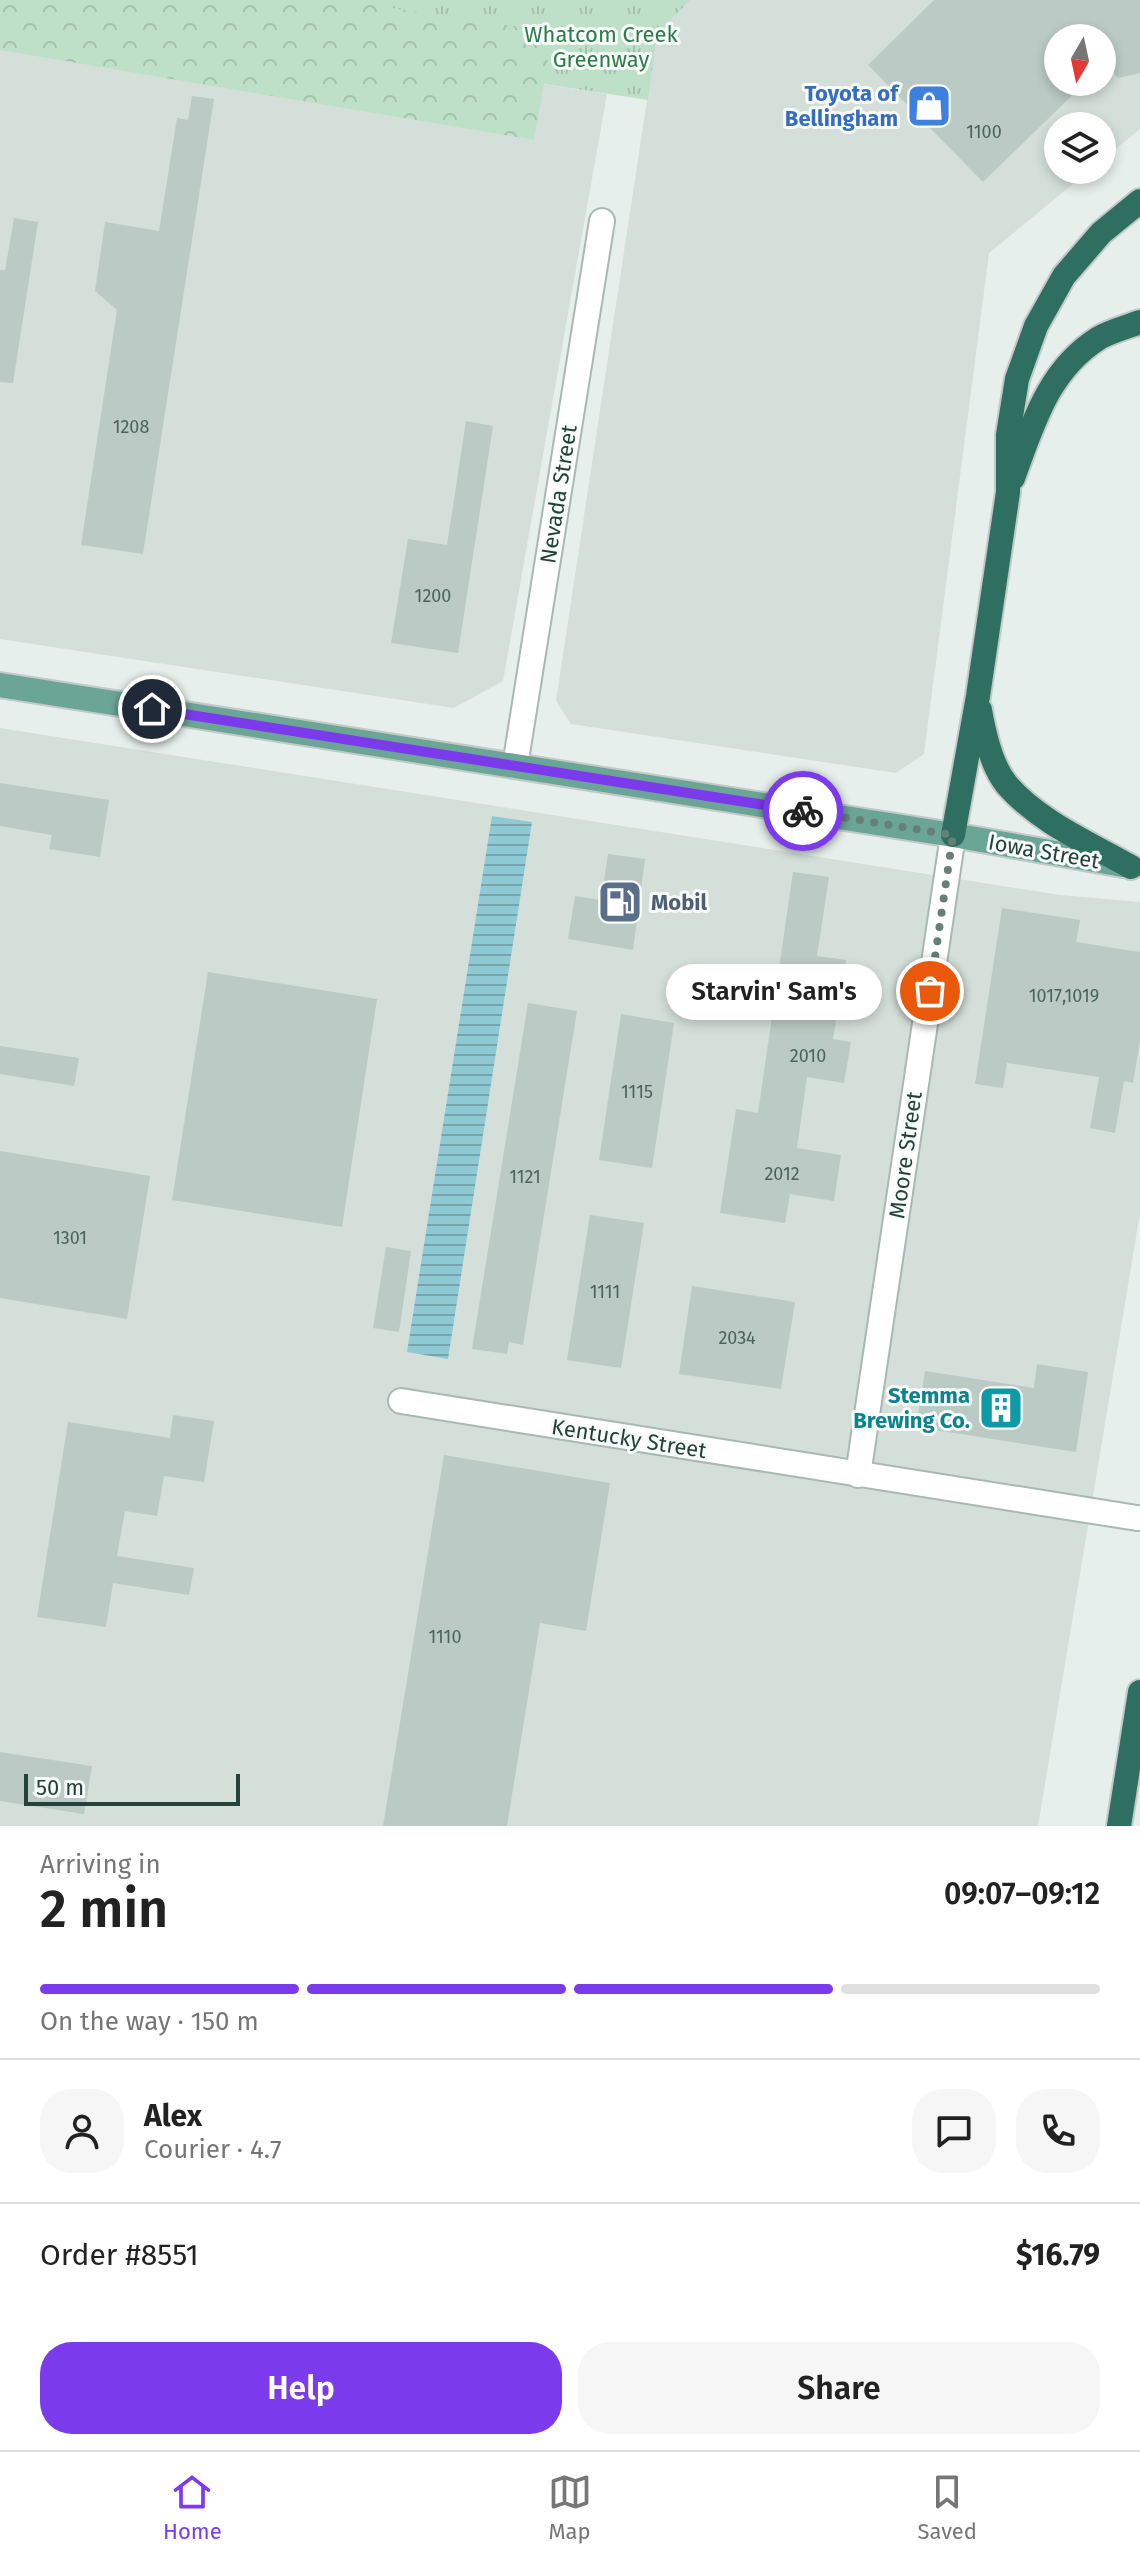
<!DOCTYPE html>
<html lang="en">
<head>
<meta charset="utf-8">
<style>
  :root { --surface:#fff; --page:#f6f6f6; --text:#222; --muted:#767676; --line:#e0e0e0; --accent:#7c3aed }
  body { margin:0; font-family:"Fira Sans",sans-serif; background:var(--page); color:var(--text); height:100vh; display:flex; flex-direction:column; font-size:30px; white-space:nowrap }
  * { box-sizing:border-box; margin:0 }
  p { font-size:26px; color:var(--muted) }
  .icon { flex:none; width:44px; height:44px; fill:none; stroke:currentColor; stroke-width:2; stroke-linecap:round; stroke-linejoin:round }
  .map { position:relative; height:1826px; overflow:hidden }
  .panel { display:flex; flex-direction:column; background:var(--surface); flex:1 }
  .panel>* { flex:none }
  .needle { width:52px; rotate:189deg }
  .tools { position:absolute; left:1044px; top:24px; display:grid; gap:16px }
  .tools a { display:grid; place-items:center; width:72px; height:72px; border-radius:50%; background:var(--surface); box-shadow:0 4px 12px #0003; font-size:40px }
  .scale { position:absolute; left:24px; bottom:20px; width:216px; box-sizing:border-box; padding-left:8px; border:4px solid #24423a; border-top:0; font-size:22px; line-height:28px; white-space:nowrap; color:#24423a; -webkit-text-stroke:6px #f7fbf9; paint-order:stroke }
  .pin { position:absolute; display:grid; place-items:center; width:68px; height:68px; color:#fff; margin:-34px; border:4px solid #fff; border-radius:50%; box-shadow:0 2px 8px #0007 }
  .courier { position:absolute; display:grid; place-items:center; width:80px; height:80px; margin:-40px; border:6px solid #7c3aed; border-radius:50%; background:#fff; color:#222; box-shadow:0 2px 10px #0007 }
  .bubble { position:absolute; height:56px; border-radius:28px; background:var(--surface); box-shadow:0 4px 12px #0003; font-size:26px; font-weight:600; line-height:56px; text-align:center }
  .head em { font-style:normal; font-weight:600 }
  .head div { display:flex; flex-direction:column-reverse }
  .head { display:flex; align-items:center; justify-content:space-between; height:136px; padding:0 40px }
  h1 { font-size:52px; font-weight:600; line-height:60px }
  .bar { display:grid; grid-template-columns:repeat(4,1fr); gap:12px 8px; align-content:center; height:96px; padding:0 40px }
  .bar i { height:10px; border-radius:6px; background:var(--line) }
  .bar .selected { background:var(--accent) }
  .bar p { grid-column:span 4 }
  .line { display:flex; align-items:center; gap:20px; padding:0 40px; border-top:2px solid var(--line) }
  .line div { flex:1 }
  .round { display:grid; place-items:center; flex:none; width:84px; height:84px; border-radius:32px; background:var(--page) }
  .button { display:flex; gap:16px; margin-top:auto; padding:16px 40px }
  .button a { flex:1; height:92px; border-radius:32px; background:var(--accent); color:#fff; font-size:32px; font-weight:600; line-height:92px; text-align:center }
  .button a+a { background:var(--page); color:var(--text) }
  .tab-bar { display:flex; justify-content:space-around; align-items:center; height:112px; border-top:2px solid var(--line); background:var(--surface); font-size:22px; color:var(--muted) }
  .tab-bar a { display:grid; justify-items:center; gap:4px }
  .tab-bar .selected { color:var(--accent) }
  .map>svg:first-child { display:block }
  .built { fill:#d4dfda; fill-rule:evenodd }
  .forest { fill:url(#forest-crowns) }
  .park { fill:url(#park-tufts) }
  .water { fill:url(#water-rules) }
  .building { fill:#bbcac4 }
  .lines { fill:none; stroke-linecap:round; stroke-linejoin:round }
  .minor-casing { stroke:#a8b8b2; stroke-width:28 }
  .major-casing { stroke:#c2cac8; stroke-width:28 }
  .highway-casing { stroke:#c2cac8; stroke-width:28 }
  .minor { stroke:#fff; stroke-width:24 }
  .major { stroke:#6aa596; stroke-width:24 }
  .highway { stroke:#2f6f62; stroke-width:24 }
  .done { stroke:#687f78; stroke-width:8; stroke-dasharray:0 14.4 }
  .route { stroke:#7c3aed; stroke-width:10 }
  .labels { text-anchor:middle; stroke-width:6; stroke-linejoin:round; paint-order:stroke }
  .number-label { font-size:18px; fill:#4a645c }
  .park-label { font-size:22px; fill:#2d7a4b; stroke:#f7fbf9 }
  .shop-label { font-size:22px; font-weight:bold; fill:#366cbe; stroke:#f7fbf9; text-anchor:end }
  .street-label { font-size:22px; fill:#24423a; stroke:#f7fbf9 }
  .service-label { font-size:22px; font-weight:bold; fill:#4e5e75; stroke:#f7fbf9; text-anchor:start }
  .culture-label { font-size:22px; font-weight:bold; fill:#0d838f; stroke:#f7fbf9; text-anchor:end }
</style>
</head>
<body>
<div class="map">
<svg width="1140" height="1826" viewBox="0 0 1140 1826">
  <defs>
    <pattern id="forest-crowns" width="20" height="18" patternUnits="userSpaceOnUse" patternTransform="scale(2)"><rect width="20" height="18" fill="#bfe0c8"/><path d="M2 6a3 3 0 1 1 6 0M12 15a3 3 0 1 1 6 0" fill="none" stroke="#a4c1ad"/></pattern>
    <pattern id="park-tufts" width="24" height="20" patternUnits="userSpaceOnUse" patternTransform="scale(2)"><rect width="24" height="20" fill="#bfe0c8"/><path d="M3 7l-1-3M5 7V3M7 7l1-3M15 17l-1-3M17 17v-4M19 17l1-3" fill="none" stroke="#a4c1ad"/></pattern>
    <pattern id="water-rules" width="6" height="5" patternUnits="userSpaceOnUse" patternTransform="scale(2)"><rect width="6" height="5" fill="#8ec9d4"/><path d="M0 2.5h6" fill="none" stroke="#74a5ad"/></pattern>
  </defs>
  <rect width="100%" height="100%" fill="#e6efeb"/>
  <!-- built -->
  <g class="built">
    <path d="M0 0 607 94 503 681 454 708 0 639Z"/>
    <path d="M690 0H1140V129L1102 160V126H1058V170H1090L989 253 924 754 896 773 571 724 556 701 657 34ZM1058 38H1102V82H1058Z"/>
    <path d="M0 728 1060 895 1140 902V1213L1038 1826H0Z"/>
  </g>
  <!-- forest -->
  <path class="forest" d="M0 0H690L657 34 544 84 534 140 0 50Z"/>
  <!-- park -->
  <path class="park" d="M341 0H690L657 34 648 100 544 84 552 32Z"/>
  <!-- water -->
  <path class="water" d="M492 816 532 822 448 1359 407 1352Z"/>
  <!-- building -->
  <g class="building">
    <path d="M934 0H1140V73L1118 78 1102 62V38H1058V82H1086L983 182 868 65Z"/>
    <path d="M192 96 214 99 143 554 81 545 117 310 95 291 105 222 159 231 177 118 188 120Z"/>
    <path d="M14 218 38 222 13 383 0 382V270H5Z"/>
    <path d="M466 421 493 426 458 653 391 643 408 539 447 545Z"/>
    <path d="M0 783 109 800 100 857 49 849 52 835 0 826Z"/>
    <path d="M608 854 645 859 633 950 568 939 575 896 601 900Z"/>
    <path d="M793 872 829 877 817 956 846 960 833 1039 851 1042 844 1083 807 1077 797 1148 841 1155 834 1201 790 1194 785 1223 720 1213 736 1109 758 1113Z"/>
    <path d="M1002 908 1080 920 1076 942 1140 952V1041L1133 1083 1124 1081 1115 1133 1090 1128 1099 1077 1007 1063 1003 1088 975 1084Z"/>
    <path d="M208 972 377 999 342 1227 172 1200Z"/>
    <path d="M528 1003 577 1011 523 1345 509 1342 507 1354 472 1349Z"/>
    <path d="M621 1014 674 1023 652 1168 599 1160Z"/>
    <path d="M0 1046 79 1058 74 1086 0 1074Z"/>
    <path d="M0 1151 150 1176 127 1319 0 1298Z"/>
    <path d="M590 1215 644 1223 621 1368 567 1360Z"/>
    <path d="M386 1247 411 1251 399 1332 373 1328Z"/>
    <path d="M692 1286 795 1302 781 1389 679 1374Z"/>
    <path d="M1037 1364 1088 1372 1076 1452 916 1427 925 1371 1034 1388Z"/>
    <path d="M173 1415 214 1421 204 1482 164 1476 157 1516 125 1511 117 1556 194 1568 189 1595 113 1583 106 1627 37 1617 68 1422 170 1438Z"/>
    <path d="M444 1455 610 1483 586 1631 540 1623 507 1826H383Z"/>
    <path d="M0 1752 92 1766 84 1814 0 1801Z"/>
  </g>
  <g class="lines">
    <!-- minor casing -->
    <g class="minor-casing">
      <g id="minor">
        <path d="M515 766 602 221"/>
        <path d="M401 1401 1137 1518"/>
        <path d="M858 1475 953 835"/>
      </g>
    </g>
    <!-- major casing -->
    <g class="major-casing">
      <path id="major" d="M0 685 953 835 1123 865"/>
    </g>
    <!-- highway casing -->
    <g class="highway-casing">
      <g id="highway">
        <path d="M1013 478C1033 424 1048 370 1099 338 1111 331 1127 327 1140 322"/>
        <path d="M980 710C984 733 992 767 1007 785 1039 822 1089 843 1131 867"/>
        <path d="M953 835 978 696 1008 492V435L1017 379 1036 326 1064 276 1101 233 1140 201"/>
        <path d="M1119 1826 1140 1692"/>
      </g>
    </g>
    <!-- minor -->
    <use href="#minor" class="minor"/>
    <!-- major -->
    <use href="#major" class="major"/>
    <!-- highway -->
    <use href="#highway" class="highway"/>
  </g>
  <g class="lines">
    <!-- done -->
    <path class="done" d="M803 811 953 835 930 991"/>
    <!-- route -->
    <path class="route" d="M152 709 803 811"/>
  </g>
  <!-- icons -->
  <defs>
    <g id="shop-square" transform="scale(2.3)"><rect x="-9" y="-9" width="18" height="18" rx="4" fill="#3f7fe0" stroke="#f7fbf9"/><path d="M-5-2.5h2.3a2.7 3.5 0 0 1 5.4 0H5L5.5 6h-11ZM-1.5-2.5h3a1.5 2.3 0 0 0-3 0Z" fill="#fff"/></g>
    <g id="fuel-square" transform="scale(2.3)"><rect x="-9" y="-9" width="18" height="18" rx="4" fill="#5c6f8a" stroke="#f7fbf9"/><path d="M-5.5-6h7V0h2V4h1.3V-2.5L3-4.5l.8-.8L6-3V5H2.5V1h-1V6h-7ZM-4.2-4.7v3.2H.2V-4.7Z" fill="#fff"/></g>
    <g id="building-square" transform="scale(2.3)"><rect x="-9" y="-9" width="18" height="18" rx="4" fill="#0f9aa8" stroke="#f7fbf9"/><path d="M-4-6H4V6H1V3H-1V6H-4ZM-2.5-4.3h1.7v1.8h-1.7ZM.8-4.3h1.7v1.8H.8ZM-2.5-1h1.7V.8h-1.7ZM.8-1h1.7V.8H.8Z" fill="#fff"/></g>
  </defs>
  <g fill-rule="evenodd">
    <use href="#shop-square" x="929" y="106"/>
    <use href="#fuel-square" x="620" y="902"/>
    <use href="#building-square" x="1001" y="1408"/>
  </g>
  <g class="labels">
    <!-- number labels -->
    <g class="number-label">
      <text x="984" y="138">1100</text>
      <text x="131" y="433">1208</text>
      <text x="433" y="602">1200</text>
      <text x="1064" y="1002">1017,1019</text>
      <text x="808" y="1062">2010</text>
      <text x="637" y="1098">1115</text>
      <text x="782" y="1180">2012</text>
      <text x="525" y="1183">1121</text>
      <text x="70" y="1244">1301</text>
      <text x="605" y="1298">1111</text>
      <text x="737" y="1344">2034</text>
      <text x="445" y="1643">1110</text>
    </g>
    <!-- park labels -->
    <g class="park-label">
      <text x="601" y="42">Whatcom Creek<tspan x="601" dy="25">Greenway</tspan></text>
    </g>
    <!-- shop labels -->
    <g class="shop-label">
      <text x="898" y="101">Toyota of<tspan x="898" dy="25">Bellingham</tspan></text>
    </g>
    <!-- street labels -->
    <g class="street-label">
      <text transform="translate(558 494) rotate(-81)" y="8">Nevada Street</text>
      <text transform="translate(1044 851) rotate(10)" y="8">Iowa Street</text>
      <text transform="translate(905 1155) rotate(-82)" y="8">Moore Street</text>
      <text transform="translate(629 1438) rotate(9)" y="8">Kentucky Street</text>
    </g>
    <!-- service labels -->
    <g class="service-label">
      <text x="651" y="910">Mobil</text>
    </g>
    <!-- culture labels -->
    <g class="culture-label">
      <text x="970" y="1403">Stemma<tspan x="970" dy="25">Brewing Co.</tspan></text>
    </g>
  </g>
</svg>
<div class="tools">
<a><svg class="needle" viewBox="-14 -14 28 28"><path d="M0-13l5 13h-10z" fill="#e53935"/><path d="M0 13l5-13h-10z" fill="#767676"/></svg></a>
<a><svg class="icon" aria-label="layers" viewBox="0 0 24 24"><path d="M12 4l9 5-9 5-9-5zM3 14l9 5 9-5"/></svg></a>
</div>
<div class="scale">50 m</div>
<div class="pin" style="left:930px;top:991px;background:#ea580c"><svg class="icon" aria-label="bag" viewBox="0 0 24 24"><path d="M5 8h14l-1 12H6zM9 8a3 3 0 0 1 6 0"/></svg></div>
<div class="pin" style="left:152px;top:709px;background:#1f2937"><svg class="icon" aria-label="home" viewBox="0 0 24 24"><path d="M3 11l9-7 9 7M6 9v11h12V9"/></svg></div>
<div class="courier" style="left:803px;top:811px"><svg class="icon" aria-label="bike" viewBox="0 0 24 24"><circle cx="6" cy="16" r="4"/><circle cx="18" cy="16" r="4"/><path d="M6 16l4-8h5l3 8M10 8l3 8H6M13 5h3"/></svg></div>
<div class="bubble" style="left:666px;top:964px;width:216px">Starvin' Sam's</div>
</div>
<section class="panel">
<div class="head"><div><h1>2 min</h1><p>Arriving in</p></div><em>09:07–09:12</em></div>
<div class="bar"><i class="selected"></i><i class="selected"></i><i class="selected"></i><i></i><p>On the way · 150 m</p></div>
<div class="line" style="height:144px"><a class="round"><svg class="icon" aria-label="person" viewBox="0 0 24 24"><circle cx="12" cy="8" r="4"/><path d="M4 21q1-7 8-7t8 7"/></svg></a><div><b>Alex</b><p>Courier · 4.7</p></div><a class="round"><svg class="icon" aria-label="chat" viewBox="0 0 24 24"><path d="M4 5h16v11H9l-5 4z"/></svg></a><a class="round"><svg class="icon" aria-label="phone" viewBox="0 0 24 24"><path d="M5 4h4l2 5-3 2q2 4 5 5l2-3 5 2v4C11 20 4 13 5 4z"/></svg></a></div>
<div class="line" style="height:104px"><div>Order #8551</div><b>$16.79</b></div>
<div class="button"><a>Help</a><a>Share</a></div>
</section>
<nav class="tab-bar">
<a class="selected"><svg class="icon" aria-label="home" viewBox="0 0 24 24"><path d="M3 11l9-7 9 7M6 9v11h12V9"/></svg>Home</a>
<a><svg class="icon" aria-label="map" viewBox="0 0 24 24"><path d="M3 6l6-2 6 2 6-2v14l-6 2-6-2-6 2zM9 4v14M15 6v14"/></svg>Map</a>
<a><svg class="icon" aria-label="saved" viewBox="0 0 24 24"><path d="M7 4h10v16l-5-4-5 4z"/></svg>Saved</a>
</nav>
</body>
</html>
